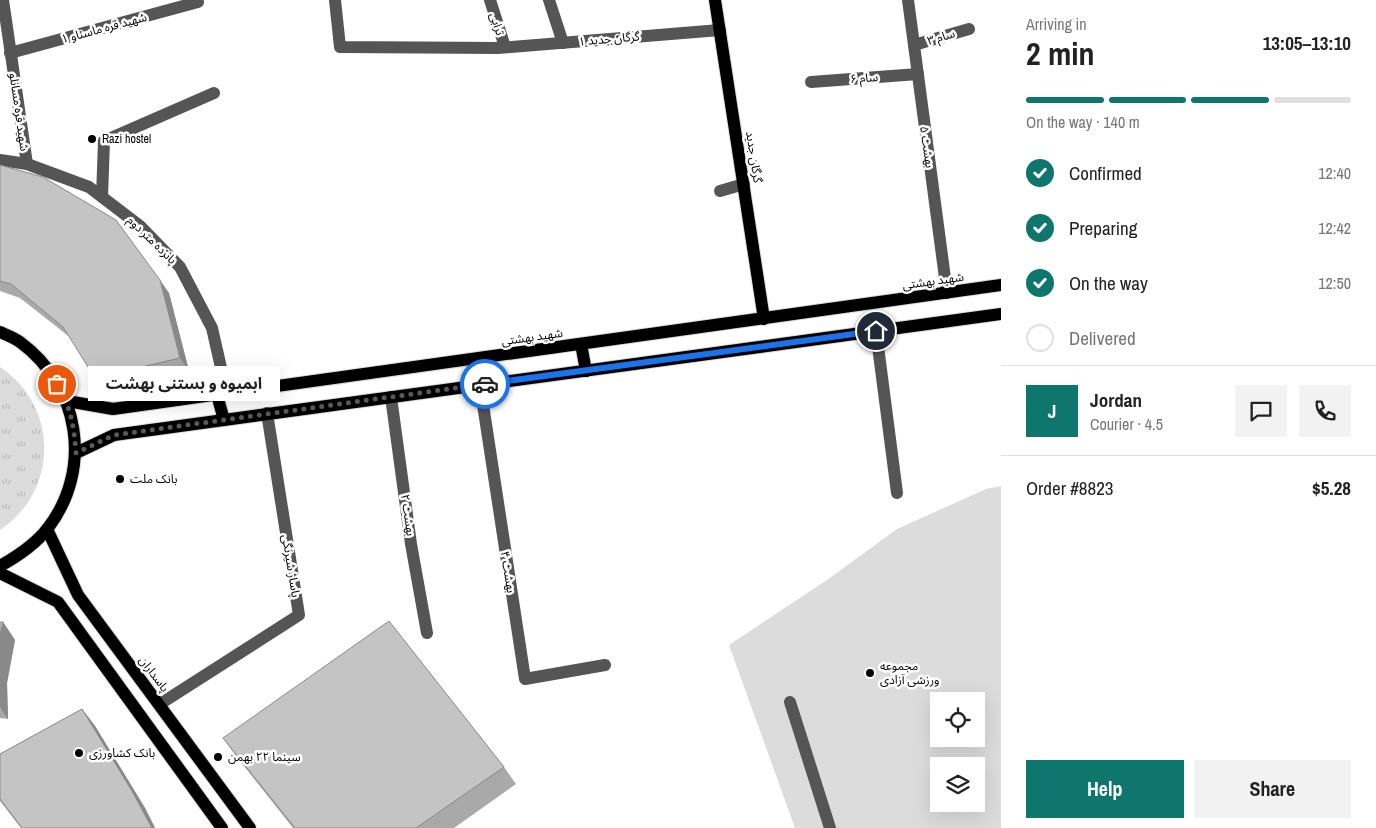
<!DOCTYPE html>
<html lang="en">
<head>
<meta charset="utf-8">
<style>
  :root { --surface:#fff; --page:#f2f2f2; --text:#222; --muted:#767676; --line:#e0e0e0; --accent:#0f766e }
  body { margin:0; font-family:"Archivo Narrow","Noto Sans Arabic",sans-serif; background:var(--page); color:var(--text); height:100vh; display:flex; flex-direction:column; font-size:19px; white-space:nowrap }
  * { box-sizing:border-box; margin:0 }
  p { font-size:16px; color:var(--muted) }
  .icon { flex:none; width:28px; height:28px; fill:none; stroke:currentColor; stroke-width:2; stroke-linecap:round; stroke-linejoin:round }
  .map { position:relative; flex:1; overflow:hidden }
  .sheet { display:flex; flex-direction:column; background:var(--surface); width:375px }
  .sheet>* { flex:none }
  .controls { position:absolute; left:930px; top:692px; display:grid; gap:10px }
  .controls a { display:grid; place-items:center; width:55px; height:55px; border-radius:0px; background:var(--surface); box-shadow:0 5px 20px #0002; font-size:25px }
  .pin { position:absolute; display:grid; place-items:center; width:42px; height:42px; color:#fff; margin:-21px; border:2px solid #fff; border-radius:50%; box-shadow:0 1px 5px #0007 }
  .courier { position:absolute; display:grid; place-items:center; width:50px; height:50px; margin:-25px; border:4px solid #1a73e8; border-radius:50%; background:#fff; color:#222; box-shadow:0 1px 6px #0007 }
  .bubble { position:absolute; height:35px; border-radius:0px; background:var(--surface); box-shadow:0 5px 20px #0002; font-size:16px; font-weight:700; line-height:35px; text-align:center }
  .head em { font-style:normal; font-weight:700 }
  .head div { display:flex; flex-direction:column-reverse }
  .head { display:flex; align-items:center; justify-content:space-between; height:85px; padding:0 25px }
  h1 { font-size:32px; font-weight:700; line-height:38px }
  .bar { display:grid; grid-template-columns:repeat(4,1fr); gap:8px 5px; align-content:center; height:60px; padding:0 25px }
  .bar i { height:6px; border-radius:4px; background:var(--line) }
  .bar .selected { background:var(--accent) }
  .bar p { grid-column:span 4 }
  .line { display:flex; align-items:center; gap:12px; padding:0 25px; border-top:1px solid var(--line) }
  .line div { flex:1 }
  .round { display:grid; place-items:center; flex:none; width:52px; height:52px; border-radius:0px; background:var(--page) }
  ol { padding:0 25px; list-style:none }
  li { display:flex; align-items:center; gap:15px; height:55px }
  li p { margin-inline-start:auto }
  li .icon { padding:5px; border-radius:50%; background:var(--accent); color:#fff; stroke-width:4 }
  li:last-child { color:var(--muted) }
  li i { width:28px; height:28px; border:2px solid var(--line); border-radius:50% }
  .button { display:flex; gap:10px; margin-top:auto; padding:10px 25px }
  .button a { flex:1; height:58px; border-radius:0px; background:var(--accent); color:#fff; font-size:20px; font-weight:700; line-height:58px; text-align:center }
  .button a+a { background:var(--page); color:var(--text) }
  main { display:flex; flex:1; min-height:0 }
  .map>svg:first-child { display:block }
  .grass { fill:url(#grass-tufts) }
  .garden { fill:#dcdcdc; fill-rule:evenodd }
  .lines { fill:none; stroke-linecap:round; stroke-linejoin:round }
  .major-casing { stroke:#dbdbdb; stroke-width:14 }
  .minor { stroke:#555; stroke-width:12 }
  .major { stroke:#000; stroke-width:12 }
  .wall { fill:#a9a9a9 }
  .shaded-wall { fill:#898989 }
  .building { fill:#c4c4c4; stroke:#898989 }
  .done { stroke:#595959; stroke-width:5; stroke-dasharray:0 9 }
  .route { stroke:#1a73e8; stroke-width:6 }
  .poi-dot { fill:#000; stroke:#fff; stroke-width:2 }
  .labels { text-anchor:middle; stroke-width:5; stroke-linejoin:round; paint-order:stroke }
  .street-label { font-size:12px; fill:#000; stroke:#fff }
  .poi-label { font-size:12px; fill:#000; stroke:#fff; text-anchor:start }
</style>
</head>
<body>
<main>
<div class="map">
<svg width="1001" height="828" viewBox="0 0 1001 828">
  <defs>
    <pattern id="grass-tufts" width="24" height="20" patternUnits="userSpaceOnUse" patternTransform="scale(1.25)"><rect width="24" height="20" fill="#dcdcdc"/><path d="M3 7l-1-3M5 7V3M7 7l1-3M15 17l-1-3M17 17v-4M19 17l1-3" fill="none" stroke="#bbb"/></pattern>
  </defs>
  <rect width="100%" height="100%" fill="#fff"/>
  <!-- grass -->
  <path class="grass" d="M0 367C59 406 59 491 0 530Z"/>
  <!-- garden -->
  <path class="garden" d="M1001 486V828H795L729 645 827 580 897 529 986 489ZM939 701H976V739H939ZM939 766H976V804H939Z"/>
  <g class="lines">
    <!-- major casing -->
    <g class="major-casing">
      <g id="major">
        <path d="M715 0 764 319"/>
        <path d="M0 332C7 335 15 338 20 342 80 386 93 469 48 528 35 545 18 556 0 566"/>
        <path d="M581 344 586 371"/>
        <path d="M217 395 224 420"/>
        <path d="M67 401 113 409 1001 285"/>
        <path d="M76 453 114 435 1001 314"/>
        <path d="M47 529 78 595 250 828"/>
        <path d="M0 573 58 602 222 828"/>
      </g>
    </g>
    <!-- minor -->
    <g class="minor">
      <path d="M3 0 27 164"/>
      <path d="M335 0 340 47 498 48 720 30"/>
      <path d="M490 0 505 47"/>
      <path d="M549 0 563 43"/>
      <path d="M908 0 947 293"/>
      <path d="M914 45 969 29"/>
      <path d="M10 53 198 2"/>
      <path d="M811 82 918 74"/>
      <path d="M0 160 27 164 89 187 140 226 180 267 212 328 227 394"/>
      <path d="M720 191 744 184"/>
      <path d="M102 197 104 141 214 93"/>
      <path d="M876 331 897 493"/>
      <path d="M480 385 525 679 605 665"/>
      <path d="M391 397 411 544 427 633"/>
      <path d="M790 702 830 828"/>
      <path d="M160 704 299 615 267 413"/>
    </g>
    <!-- major -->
    <use href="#major" class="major"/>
  </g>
  <!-- wall -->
  <g class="wall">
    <path d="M0 165 169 293 189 371 104 392 95 378 71 338 20 298 0 291Z"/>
    <path d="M0 622H3L15 640 7 683 8 719 0 718Z"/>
    <path d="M82 709 95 726 145 808 155 828H21L0 801V754Z"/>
    <path d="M223 738 504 767 516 784 454 828H293L236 756Z"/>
  </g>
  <!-- shaded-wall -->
  <g class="shaded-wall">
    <path d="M160 280 169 293 189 371 180 358Z"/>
    <path d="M3 622 15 640 7 683 8 719 0 707V636Z"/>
    <path d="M82 709 95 726 145 808 155 828H152Z"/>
  </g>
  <!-- building -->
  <g class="building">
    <path d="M0 165 43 177 116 220 160 280 180 358 95 378 63 327 11 284 0 281Z"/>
    <path d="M389 621 504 767 416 828H295L223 738Z"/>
    <path d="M0 622H3L0 636Z"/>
    <path d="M82 709 132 791 152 828H22L0 799V754Z"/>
  </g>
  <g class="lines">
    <!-- done -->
    <path class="done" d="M57 384C71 408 74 426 76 453L114 435 485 384"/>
    <!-- route -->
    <path class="route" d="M485 384 876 331"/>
  </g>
  <!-- markers -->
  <g class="poi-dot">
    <circle cx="92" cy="139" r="5"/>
    <circle cx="120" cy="479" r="5"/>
    <circle cx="870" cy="673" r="5"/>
    <circle cx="79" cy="753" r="5"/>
    <circle cx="218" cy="757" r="5"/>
  </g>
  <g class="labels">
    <!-- street labels -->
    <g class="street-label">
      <text transform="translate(497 24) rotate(72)" y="4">ترابی</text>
      <text transform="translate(104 28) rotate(-15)" y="4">۱ شهید قره ماسناو</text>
      <text transform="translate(941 37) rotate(-17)" y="4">۳ سام</text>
      <text transform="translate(609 39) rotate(-5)" y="4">گرگان جدید ۱</text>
      <text transform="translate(864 78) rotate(-4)" y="4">۶ سام</text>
      <text transform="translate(19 112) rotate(82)" y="4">شهید قره مسانلو</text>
      <text transform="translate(927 147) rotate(82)" y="4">بهشت ۵</text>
      <text transform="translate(754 157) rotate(81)" y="4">گرگان جدید</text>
      <text transform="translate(152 240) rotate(44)" y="4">پانزده متر دوم</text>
      <text transform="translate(933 281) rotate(-8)" y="4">شهید بهشتی</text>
      <text transform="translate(532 337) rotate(-8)" y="4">شهید بهشتی</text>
      <text transform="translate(408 515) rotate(82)" y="4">بهشت ۲</text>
      <text transform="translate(291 566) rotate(81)" y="4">پاساژ شیرنگی</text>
      <text transform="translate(508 572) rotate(81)" y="4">۴ بهشت</text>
      <text transform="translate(154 674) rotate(53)" y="4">پاسداران</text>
    </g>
    <!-- poi labels -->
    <g class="poi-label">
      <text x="102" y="143">Razi hostel</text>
      <text x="130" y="483">بانک ملت</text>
      <text x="880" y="670">مجموعه<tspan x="880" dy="14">ورزشی آزادی</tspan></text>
      <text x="89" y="757">بانک کشاورزی</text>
      <text x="228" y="761">سینما ۲۲ بهمن</text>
    </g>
  </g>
</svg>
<div class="controls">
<a><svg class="icon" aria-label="locate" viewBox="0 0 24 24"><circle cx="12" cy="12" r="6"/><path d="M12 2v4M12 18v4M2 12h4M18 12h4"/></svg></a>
<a><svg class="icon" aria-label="layers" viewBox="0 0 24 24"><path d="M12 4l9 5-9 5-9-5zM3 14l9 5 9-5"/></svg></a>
</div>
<div class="pin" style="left:57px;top:384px;background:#ea580c"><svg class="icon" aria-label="bag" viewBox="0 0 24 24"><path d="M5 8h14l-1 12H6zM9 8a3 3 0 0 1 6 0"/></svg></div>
<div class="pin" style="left:876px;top:331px;background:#1f2937"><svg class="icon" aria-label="home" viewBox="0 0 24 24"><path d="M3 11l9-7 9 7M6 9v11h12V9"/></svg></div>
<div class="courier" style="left:485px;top:384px"><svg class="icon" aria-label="car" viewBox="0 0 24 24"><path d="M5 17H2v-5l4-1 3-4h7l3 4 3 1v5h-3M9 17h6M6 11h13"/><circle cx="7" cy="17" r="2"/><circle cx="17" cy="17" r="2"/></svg></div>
<div class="bubble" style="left:88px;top:366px;width:192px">ابمیوه و بستنی بهشت</div>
</div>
<section class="sheet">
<div class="head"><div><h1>2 min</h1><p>Arriving in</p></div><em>13:05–13:10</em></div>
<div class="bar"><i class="selected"></i><i class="selected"></i><i class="selected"></i><i></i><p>On the way · 140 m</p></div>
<ol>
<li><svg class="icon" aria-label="check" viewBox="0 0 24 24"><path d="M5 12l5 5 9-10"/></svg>Confirmed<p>12:40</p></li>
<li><svg class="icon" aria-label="check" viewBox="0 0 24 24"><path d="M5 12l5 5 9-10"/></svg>Preparing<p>12:42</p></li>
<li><svg class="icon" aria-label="check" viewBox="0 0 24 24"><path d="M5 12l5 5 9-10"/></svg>On the way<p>12:50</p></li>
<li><i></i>Delivered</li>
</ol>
<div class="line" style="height:90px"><b class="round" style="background:var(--accent);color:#fff">J</b><div><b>Jordan</b><p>Courier · 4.5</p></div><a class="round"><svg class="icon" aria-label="chat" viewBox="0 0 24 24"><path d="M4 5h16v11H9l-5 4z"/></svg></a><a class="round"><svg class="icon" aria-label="phone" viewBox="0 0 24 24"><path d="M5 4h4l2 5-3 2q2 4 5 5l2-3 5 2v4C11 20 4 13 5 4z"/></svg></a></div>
<div class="line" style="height:65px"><div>Order #8823</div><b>$5.28</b></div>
<div class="button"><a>Help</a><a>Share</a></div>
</section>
</main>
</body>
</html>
